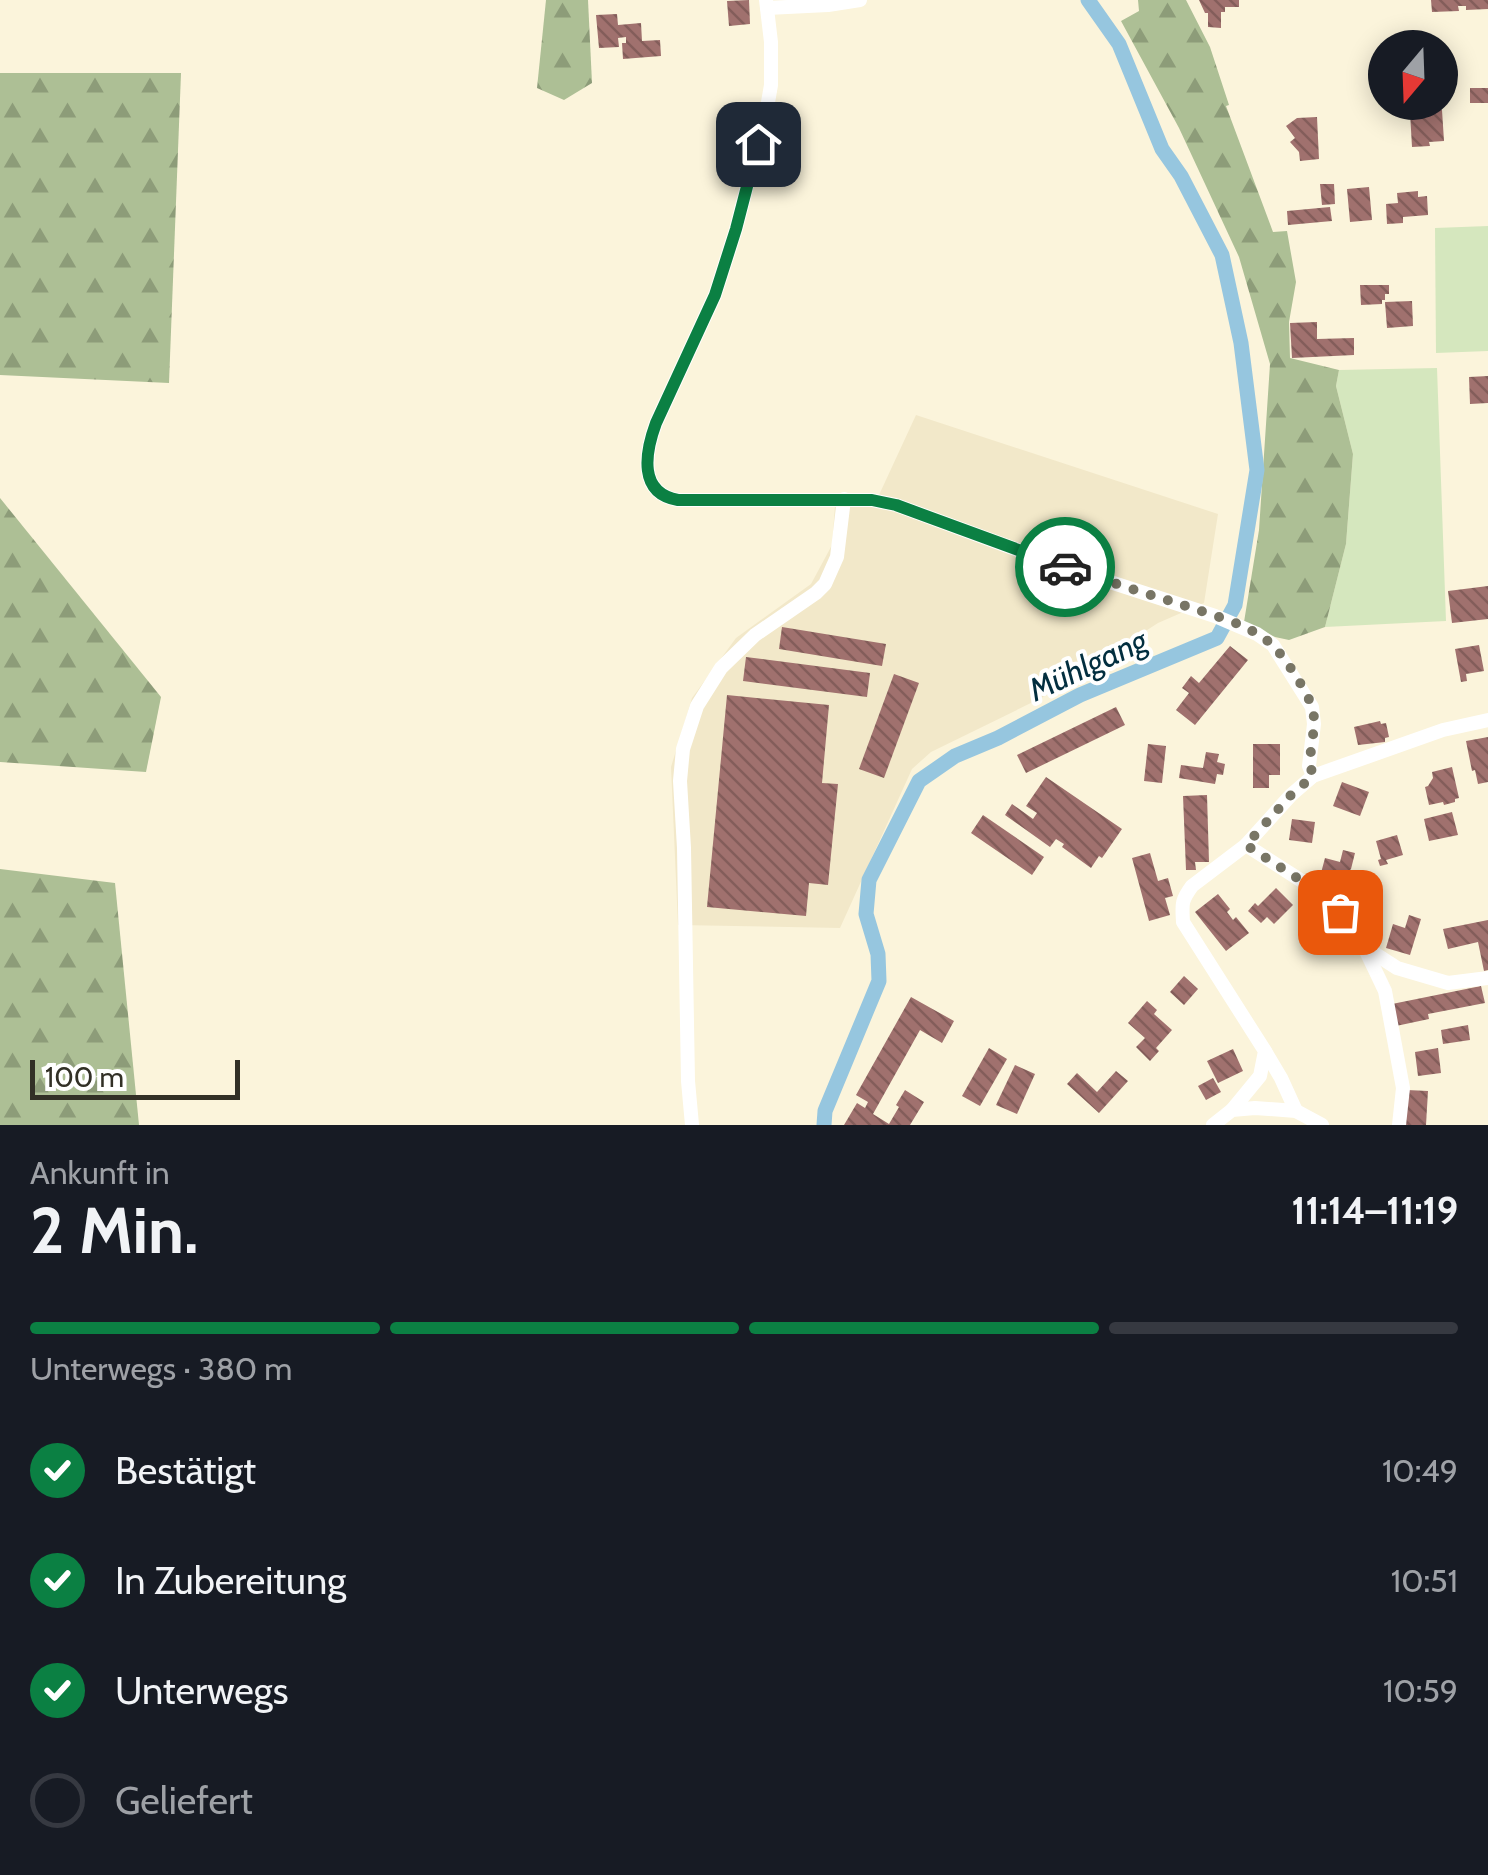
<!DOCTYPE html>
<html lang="de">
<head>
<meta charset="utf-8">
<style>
  :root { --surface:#171b24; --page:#20242c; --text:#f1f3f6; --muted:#9ea1a6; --line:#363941; --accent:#0b8043 }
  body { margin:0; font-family:Cabin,sans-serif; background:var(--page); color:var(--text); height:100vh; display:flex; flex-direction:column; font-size:38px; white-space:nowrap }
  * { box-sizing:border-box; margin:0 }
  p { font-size:32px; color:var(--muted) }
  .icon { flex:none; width:55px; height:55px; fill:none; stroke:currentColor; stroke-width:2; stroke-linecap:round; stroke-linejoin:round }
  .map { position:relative; height:1125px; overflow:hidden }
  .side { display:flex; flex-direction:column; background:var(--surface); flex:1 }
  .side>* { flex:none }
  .needle { width:65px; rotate:199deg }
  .tools { position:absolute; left:1368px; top:30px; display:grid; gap:20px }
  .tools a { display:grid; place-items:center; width:90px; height:90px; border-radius:50%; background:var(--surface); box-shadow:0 5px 25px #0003; font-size:50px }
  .scale { position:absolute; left:30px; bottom:25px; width:210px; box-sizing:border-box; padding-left:10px; border:5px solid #323026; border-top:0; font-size:28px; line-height:35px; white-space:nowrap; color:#323026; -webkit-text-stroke:8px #fff; paint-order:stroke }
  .pin { position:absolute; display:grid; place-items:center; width:85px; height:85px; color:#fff; margin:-42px; border-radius:20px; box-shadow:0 5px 15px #0006 }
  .courier { position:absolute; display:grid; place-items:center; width:100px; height:100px; margin:-50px; border:8px solid #0b8043; border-radius:50%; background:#fff; color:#222; box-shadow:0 2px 12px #0007 }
  .head em { font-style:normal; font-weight:700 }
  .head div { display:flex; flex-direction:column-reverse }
  .head { display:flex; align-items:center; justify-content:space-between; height:170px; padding:0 30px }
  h1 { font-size:65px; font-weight:700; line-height:75px }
  .bar { display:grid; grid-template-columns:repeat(4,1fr); gap:15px 10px; align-content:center; height:120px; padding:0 30px }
  .bar i { height:12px; border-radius:8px; background:var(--line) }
  .bar .active { background:var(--accent) }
  .bar p { grid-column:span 4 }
  ol { padding:0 30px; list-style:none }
  li { display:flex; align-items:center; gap:30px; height:110px }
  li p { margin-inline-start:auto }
  li .icon { padding:10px; border-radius:50%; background:var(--accent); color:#fff; stroke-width:4 }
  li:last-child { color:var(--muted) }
  li i { width:55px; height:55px; border:5px solid var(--line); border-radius:50% }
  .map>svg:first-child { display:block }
  .built { fill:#f2e8c9 }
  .green { fill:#d5e7be }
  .forest { fill:url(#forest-firs) }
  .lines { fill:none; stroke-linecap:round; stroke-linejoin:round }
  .canal { stroke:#96c6df; stroke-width:15 }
  .building { fill:url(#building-back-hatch) }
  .minor { stroke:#fff; stroke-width:14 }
  .done { stroke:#787565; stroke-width:10; stroke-dasharray:0 18 }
  .route { stroke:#0b8043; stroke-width:12 }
  .labels { text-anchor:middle; stroke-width:8; stroke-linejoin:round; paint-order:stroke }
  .water-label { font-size:32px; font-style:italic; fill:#022e3f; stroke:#fff }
</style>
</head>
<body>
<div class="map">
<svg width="1488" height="1125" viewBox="0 0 1488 1125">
  <defs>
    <pattern id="forest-firs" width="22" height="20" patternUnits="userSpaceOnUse" patternTransform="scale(2.5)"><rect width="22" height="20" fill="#adbf95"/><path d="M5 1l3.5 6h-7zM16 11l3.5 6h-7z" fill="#8d9c79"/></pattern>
    <pattern id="building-back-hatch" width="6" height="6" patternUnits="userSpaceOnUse" patternTransform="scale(2.5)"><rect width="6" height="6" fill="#a0716e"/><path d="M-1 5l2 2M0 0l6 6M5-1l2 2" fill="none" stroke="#835d5a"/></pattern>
  </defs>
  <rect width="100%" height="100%" fill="#fbf4db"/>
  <!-- built -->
  <path class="built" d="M916 415 1218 514 1204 603 1158 623 1107 656 1080 679 931 752 912 769 840 928 678 925 671 767 692 698 736 638 811 584 832 545 836 493 879 495Z"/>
  <!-- green -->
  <g class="green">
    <path d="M1488 226V351L1436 353 1435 228Z"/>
    <path d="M1437 368 1446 621 1325 627 1346 544 1353 454 1336 386 1339 370Z"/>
  </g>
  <!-- forest -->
  <g class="forest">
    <path d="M546 0H588L592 83 564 100 537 88Z"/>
    <path d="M1138 0H1186L1210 47 1229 105 1226 106 1273 232 1287 231 1296 282 1289 322 1290 358 1339 370 1336 386 1353 454 1346 544 1325 627 1289 640 1275 637 1244 622 1259 530 1270 364 1239 257 1179 128 1121 21 1139 11Z"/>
    <path d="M0 73H181L169 383 0 375Z"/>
    <path d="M0 498 161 697 146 772 0 762Z"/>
    <path d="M0 869 115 883 139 1125H0Z"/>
  </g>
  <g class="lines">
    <!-- canal -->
    <path class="canal" d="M824 1125 825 1111 879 981 878 954 866 914 869 880 919 781 955 756 998 738 1080 695 1217 638 1235 605 1257 470 1241 343 1222 255 1181 176 1162 149 1119 44 1088 0"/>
  </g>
  <!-- building -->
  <g class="building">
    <path d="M749 0 750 24 729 26 727 1Z"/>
    <path d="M1199 0H1239V7H1225V12H1221V28L1208 27V13H1205Z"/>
    <path d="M1431 0H1488V9L1466 10V6H1458L1459 11 1432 12Z"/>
    <path d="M617 14 618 25 641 23 642 41 660 40 661 56 623 59 622 43H626V37L618 38 619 47 599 48 596 15Z"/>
    <rect x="1470" y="88" width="18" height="15"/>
    <path d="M1442 110 1444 141 1429 142 1430 146 1412 147 1410 112Z"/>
    <path d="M1317 117 1319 159 1300 161 1299 152 1290 142 1295 138 1286 126 1297 118Z"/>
    <path d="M1320 184H1334L1335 204 1322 205Z"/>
    <path d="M1369 187 1372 220 1350 222 1347 189Z"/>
    <path d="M1418 191V197L1427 196 1428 215 1403 217V223L1387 224 1386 204 1398 203 1397 193Z"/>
    <path d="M1330 207 1332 221 1288 225 1287 211Z"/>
    <path d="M1360 285H1389V294H1385V300H1382V304L1361 305Z"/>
    <path d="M1412 301 1413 326 1387 328 1385 302Z"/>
    <path d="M1317 322V339L1354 338V355L1292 358 1290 323Z"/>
    <path d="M1488 376V403L1470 404 1469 377Z"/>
    <path d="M1488 586V619L1452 623 1448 591Z"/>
    <path d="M782 627 886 644 882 666 779 649Z"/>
    <path d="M1479 645 1484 671 1466 674 1467 681 1461 682 1455 649Z"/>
    <path d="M1230 646 1248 660 1195 725 1176 710 1189 693 1182 688 1191 676 1199 683Z"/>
    <path d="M746 657 870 673 867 697 743 681Z"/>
    <path d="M894 674 919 683 884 778 859 769Z"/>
    <path d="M727 695 829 705 822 783 838 784 828 885 809 883 806 916 707 907Z"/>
    <path d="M1116 707 1125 725 1026 773 1017 755Z"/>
    <path d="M1380 721 1381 724 1386 723 1389 737 1385 738V742L1358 745 1354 727Z"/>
    <path d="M1488 737V782L1478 784 1475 770 1472 771 1466 741Z"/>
    <path d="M1148 744 1166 746 1162 783 1144 781Z"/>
    <path d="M1253 744H1280V775H1269V788H1253Z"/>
    <path d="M1206 752 1219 754 1217 762 1225 764 1223 775 1217 774 1215 784 1179 778 1181 765 1203 768Z"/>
    <path d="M1452 767 1459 798 1455 799V802L1444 805 1443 802 1429 805 1425 787 1428 786 1433 778 1432 772Z"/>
    <path d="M1046 777 1122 829 1102 858 1099 856 1091 868 1062 847 1064 844 1056 839 1050 847 1005 815 1012 804 1033 819 1037 813 1026 806Z"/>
    <path d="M1342 782 1369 792 1360 816 1333 806Z"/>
    <path d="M1207 795 1209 862H1195L1196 870H1186L1183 796Z"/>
    <path d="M1452 812 1458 835 1429 841 1424 819Z"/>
    <path d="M983 815 1044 857 1032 875 971 833Z"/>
    <path d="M1292 819 1315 822 1312 843 1289 840Z"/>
    <path d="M1397 835 1403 855 1386 860 1388 864 1380 866 1378 860 1381 859 1376 841Z"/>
    <path d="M1343 850 1355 853 1351 869 1342 878 1321 873 1325 858 1340 862Z"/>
    <path d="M1150 853 1158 881 1168 878 1173 896 1165 898 1170 915 1149 921 1132 858Z"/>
    <path d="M1276 888 1293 905 1274 924 1267 917 1261 923 1248 911 1255 903 1258 906Z"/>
    <path d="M1218 894 1230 909 1227 912 1233 920 1236 917 1249 933 1226 951 1195 912Z"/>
    <path d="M1409 915 1421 919 1410 955 1386 948 1393 924 1405 928Z"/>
    <path d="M1488 920V970L1484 971 1478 942 1448 949 1443 929Z"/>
    <path d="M1184 976 1198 989 1184 1005 1170 992Z"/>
    <path d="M1481 986 1485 1003 1428 1014 1429 1019 1396 1026 1392 1004Z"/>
    <path d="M911 997 954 1021 942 1043 920 1030 873 1114 889 1124 899 1107 896 1105 905 1090 924 1102 910 1125H844L857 1103 865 1108 868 1102 856 1095Z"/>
    <path d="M1147 1001 1157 1010 1154 1014 1172 1030 1156 1048 1159 1051 1150 1061 1136 1047 1145 1038 1128 1023Z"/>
    <path d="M1468 1025 1470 1040 1443 1044 1441 1030Z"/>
    <path d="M989 1048 1007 1059 980 1106 962 1096Z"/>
    <path d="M1438 1048 1441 1073 1418 1076 1415 1052Z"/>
    <path d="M1233 1049 1243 1071 1218 1083 1207 1061Z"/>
    <path d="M1015 1065 1035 1074 1017 1114 996 1105Z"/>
    <path d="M1116 1071 1128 1081 1099 1113 1067 1084 1077 1073 1097 1092Z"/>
    <path d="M1213 1078 1221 1092 1206 1100 1198 1086Z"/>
    <path d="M1407 1090 1428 1091 1426 1125H1404Z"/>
  </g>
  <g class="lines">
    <!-- minor -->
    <g class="minor">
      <path d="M766 0 771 42V85L767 108 736 229 715 295 656 423C645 453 638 493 678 500H872L896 505 1064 567 1215 616 1257 634 1273 645 1312 707 1314 724 1309 766 1313 776"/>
      <path d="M767 8 828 5 860 0"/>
      <path d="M1246 845 1319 892 1340 912 1363 946 1397 968 1448 983 1488 978"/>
      <path d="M1364 947 1385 991 1403 1088 1399 1125"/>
      <path d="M1265 1051 1281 1078 1296 1111"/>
      <path d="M1232 1110 1260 1076 1265 1051 1183 922C1182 904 1181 901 1192 886L1246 845 1291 795 1313 776 1443 730 1488 720"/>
      <path d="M692 1125 688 1081 684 848 680 781 683 749 697 706 721 668 755 635 816 593 825 584 837 557 844 499"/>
      <path d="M1213 1125 1232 1110 1255 1108 1296 1111 1322 1125"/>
    </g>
  </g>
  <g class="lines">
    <!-- done -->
    <path class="done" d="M1065 567C1104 580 1144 593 1183 605 1211 615 1246 623 1269 642 1282 652 1307 691 1312 707 1319 730 1305 752 1313 776L1291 795 1246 845 1319 892 1340 912"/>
    <!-- route -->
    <path class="route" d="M758 144 736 229 715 295 656 423C645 453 638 493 678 500H872L896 505 1065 567"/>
  </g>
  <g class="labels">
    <!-- water labels -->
    <g class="water-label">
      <text transform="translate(1088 665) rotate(-25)" y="11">Mühlgang</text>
    </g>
  </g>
</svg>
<div class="tools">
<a><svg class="needle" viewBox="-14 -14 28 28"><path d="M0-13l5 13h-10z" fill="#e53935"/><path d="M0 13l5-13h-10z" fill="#9ea1a6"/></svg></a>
</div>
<div class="scale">100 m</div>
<div class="pin" style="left:1340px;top:912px;background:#ea580c"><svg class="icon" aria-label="bag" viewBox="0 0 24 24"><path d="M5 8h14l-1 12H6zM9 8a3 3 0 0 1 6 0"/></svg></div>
<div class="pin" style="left:758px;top:144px;background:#1f2937"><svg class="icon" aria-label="home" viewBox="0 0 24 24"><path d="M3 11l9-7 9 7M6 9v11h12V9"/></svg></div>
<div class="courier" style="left:1065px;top:567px"><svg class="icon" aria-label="car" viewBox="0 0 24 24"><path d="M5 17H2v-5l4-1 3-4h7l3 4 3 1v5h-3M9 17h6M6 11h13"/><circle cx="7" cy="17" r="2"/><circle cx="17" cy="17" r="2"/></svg></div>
</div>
<section class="side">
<div class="head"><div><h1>2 Min.</h1><p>Ankunft in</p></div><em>11:14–11:19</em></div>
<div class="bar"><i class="active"></i><i class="active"></i><i class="active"></i><i></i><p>Unterwegs · 380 m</p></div>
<ol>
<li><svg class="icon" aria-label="check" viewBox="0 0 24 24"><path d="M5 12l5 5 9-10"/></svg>Bestätigt<p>10:49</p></li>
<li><svg class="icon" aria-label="check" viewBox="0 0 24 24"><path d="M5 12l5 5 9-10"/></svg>In Zubereitung<p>10:51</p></li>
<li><svg class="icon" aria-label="check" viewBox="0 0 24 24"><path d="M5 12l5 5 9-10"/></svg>Unterwegs<p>10:59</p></li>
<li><i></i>Geliefert</li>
</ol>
</section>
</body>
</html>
